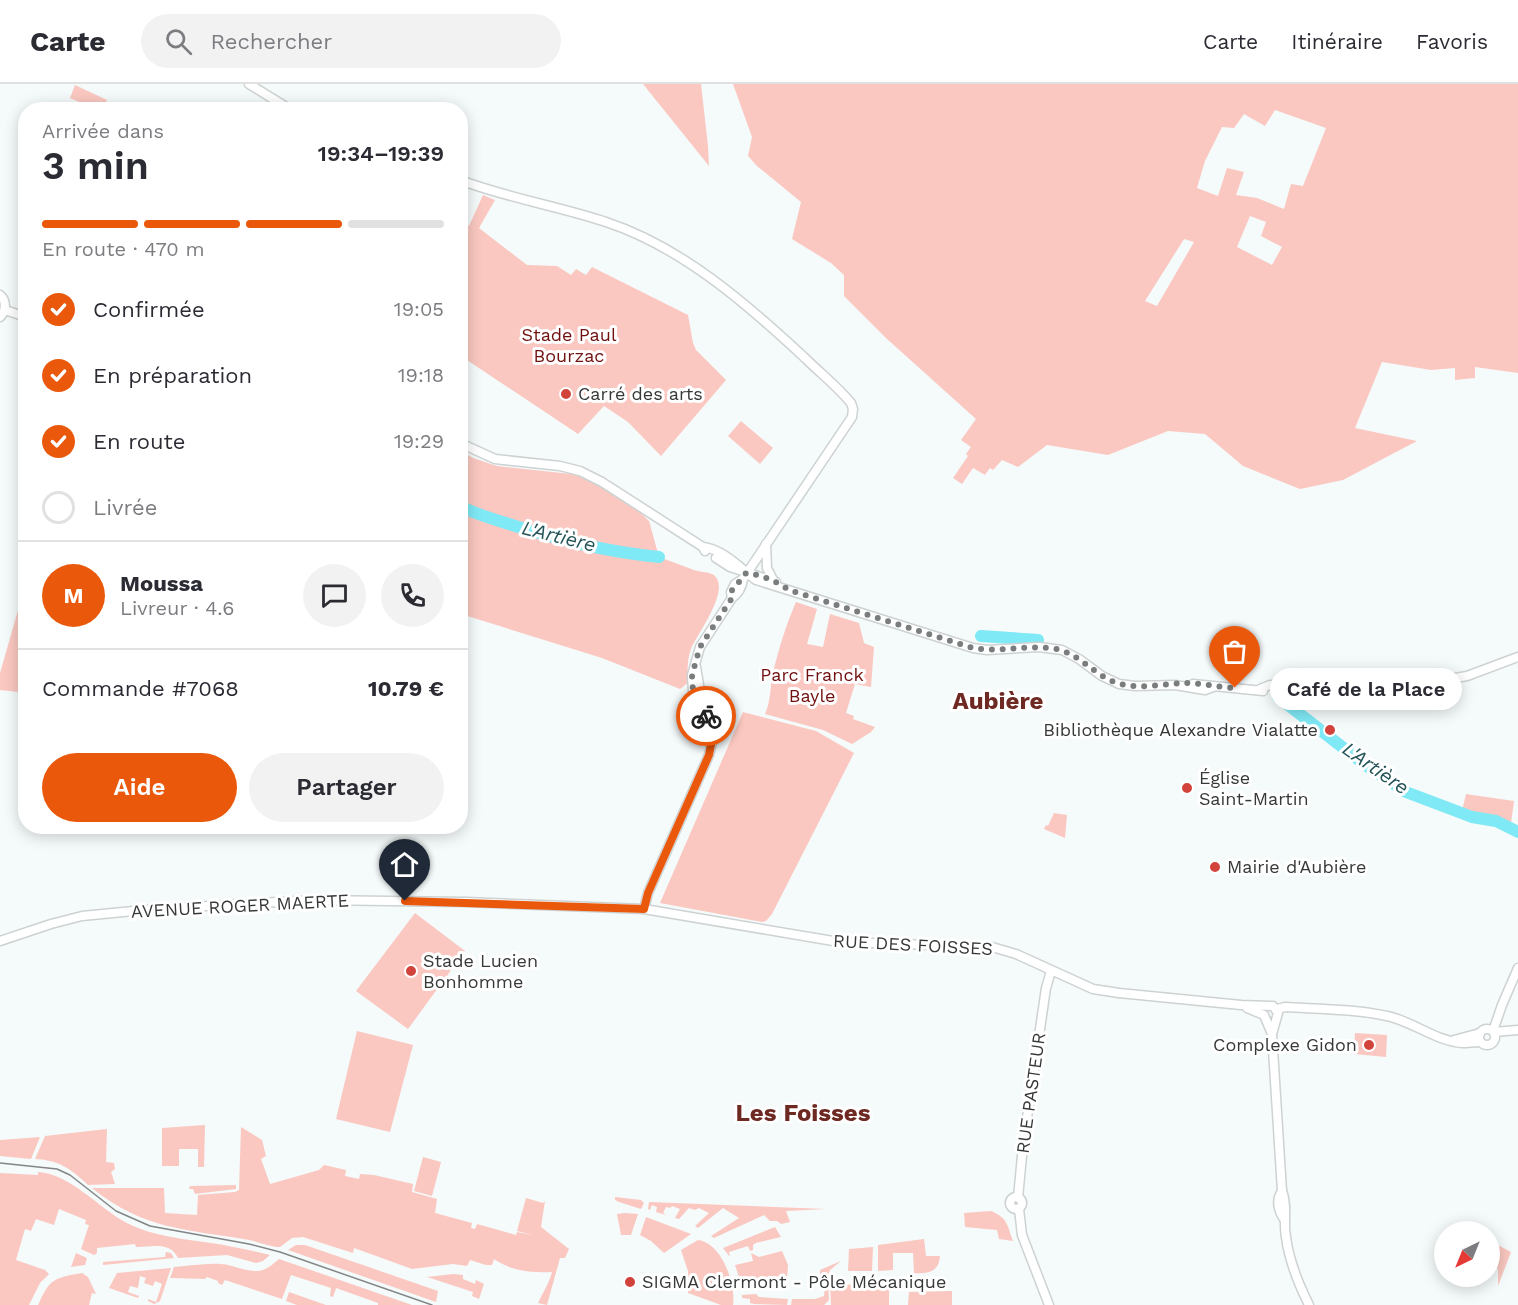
<!DOCTYPE html>
<html lang="fr">
<head>
<meta charset="utf-8">
<style>
  :root { --surface:#fff; --page:#f2f2f3; --text:#2b2b33; --muted:#7c7c81; --line:#e1e1e2; --accent:#ea580c }
  body { margin:0; font-family:"Work Sans",sans-serif; background:var(--page); color:var(--text); height:100vh; display:flex; flex-direction:column; font-size:22px; white-space:nowrap }
  * { box-sizing:border-box; margin:0 }
  p { font-size:20px; color:var(--muted) }
  .icon { flex:none; width:33px; height:33px; fill:none; stroke:currentColor; stroke-width:2; stroke-linecap:round; stroke-linejoin:round }
  .map { position:relative; flex:1; overflow:hidden }
  .sheet { position:absolute; left:18px; top:18px; width:450px; height:732px; display:flex; flex-direction:column; background:var(--surface); border-radius:24px; box-shadow:0 3px 15px #0003 }
  .sheet>* { flex:none }
  .needle { width:39px; rotate:223deg }
  .tools { position:absolute; left:1434px; top:1137px; display:grid; gap:12px }
  .tools a { display:grid; place-items:center; width:66px; height:66px; border-radius:50%; background:var(--surface); box-shadow:0 3px 15px #0003; font-size:30px }
  .pin { position:absolute; display:grid; place-items:center; width:51px; height:51px; color:#fff; margin:-62px -26px; border-radius:50% 50% 50% 0; rotate:-45deg; box-shadow:0 0 6px #0007 }
  .pin .icon { rotate:45deg }
  .courier { position:absolute; display:grid; place-items:center; width:60px; height:60px; margin:-30px; border:4px solid #ea580c; border-radius:50%; background:#fff; color:#222; box-shadow:0 2px 8px #0007 }
  .bubble { position:absolute; height:42px; border-radius:21px; background:var(--surface); box-shadow:0 3px 15px #0003; font-size:20px; font-weight:600; line-height:42px; text-align:center }
  .head em { font-style:normal; font-weight:600 }
  .head div { display:flex; flex-direction:column-reverse }
  .head { display:flex; align-items:center; justify-content:space-between; height:102px; padding:0 24px }
  h1 { font-size:39px; font-weight:600; line-height:45px }
  .bar { display:grid; grid-template-columns:repeat(4,1fr); gap:9px 6px; align-content:center; height:72px; padding:0 24px }
  .bar i { height:8px; border-radius:4px; background:var(--line) }
  .bar .selected { background:var(--accent) }
  .bar p { grid-column:span 4 }
  .line { display:flex; align-items:center; gap:15px; padding:0 24px; border-top:2px solid var(--line) }
  .line div { flex:1 }
  .round { display:grid; place-items:center; flex:none; width:63px; height:63px; border-radius:32px; background:var(--page) }
  ol { padding:0 24px; list-style:none }
  li { display:flex; align-items:center; gap:18px; height:66px }
  li p { margin-inline-start:auto }
  li .icon { padding:6px; border-radius:50%; background:var(--accent); color:#fff; stroke-width:4 }
  li:last-child { color:var(--muted) }
  li i { width:33px; height:33px; border:3px solid var(--line); border-radius:50% }
  .cta { display:flex; gap:12px; margin-top:auto; padding:12px 24px }
  .cta a { flex:1; height:69px; border-radius:36px; background:var(--accent); color:#fff; font-size:24px; font-weight:600; line-height:69px; text-align:center }
  .cta a+a { background:var(--page); color:var(--text) }
  header { display:flex; align-items:center; gap:36px; box-sizing:border-box; height:84px; padding:0 30px; background:var(--surface); border-bottom:2px solid var(--line) }
  header strong { font-size:28px }
  nav { display:flex; gap:33px; margin-inline-start:auto; font-size:21px }
  .search { width:420px; height:54px; background:var(--page); display:flex; align-items:center; gap:15px; box-sizing:border-box; padding:0 21px; border-radius:33px; color:var(--muted); font-size:22px }
  .map>svg:first-child { display:block }
  .green { fill:#fac8c1; fill-rule:evenodd }
  .lines { fill:none; stroke-linecap:round; stroke-linejoin:round }
  .river { stroke:#7fe9f5; stroke-width:12 }
  .secondary-casing { stroke:#cdd2d3; stroke-width:11 }
  .secondary { stroke:#fff; stroke-width:8 }
  .tram { stroke:#838686; stroke-width:1.5 }
  .done { stroke:#7a7d7d; stroke-width:6; stroke-dasharray:0 10.8 }
  .route { stroke:#ea580c; stroke-width:8 }
  .poi-dot { fill:#d1433b; stroke:#fff; stroke-width:2 }
  .labels { text-anchor:middle; stroke-width:6; stroke-linejoin:round; paint-order:stroke }
  .park-label { font-size:18px; fill:#70100f; stroke:#fff }
  .poi-label { font-size:18px; fill:#373939; stroke:#fff; text-anchor:start }
  .street-label { font-size:18px; fill:#373939; stroke:#fff }
  .water-label { font-size:20px; font-style:italic; fill:#255459; stroke:#fff }
  .district-label { font-size:24px; font-weight:bold; fill:#6e2923; stroke:#fff }
</style>
</head>
<body>
<header>
<strong>Carte</strong>
<div class="search"><svg class="icon" aria-label="search" viewBox="0 0 24 24"><circle cx="10" cy="10" r="6"/><path d="M15 15l6 6"/></svg>Rechercher</div>
<nav><a>Carte</a><a>Itinéraire</a><a>Favoris</a></nav>
</header>
<div class="map">
<svg width="1518" height="1221" viewBox="0 0 1518 1221">
  <rect width="100%" height="100%" fill="#f5fafa"/>
  <!-- green -->
  <g class="green">
    <path d="M643 0H701L708 62 709 82Z"/>
    <path d="M733 0H1518V289L1475 283V294L1455 296V284L1431 286 1382 278 1355 344 1417 357 1343 396 1300 405 1243 382 1205 350 1168 347 1108 371 1047 361 1018 383 1002 376 993 386 990 384 985 391 973 384 962 400 953 394 968 372 966 370 971 363 961 356 976 335 886 254 844 212V191L831 179 792 155 801 118 757 82 748 72 752 53ZM1275 26 1326 44 1303 102 1291 100 1284 125 1257 114 1236 111 1244 88 1227 84 1218 112 1197 104 1205 77 1222 43 1234 44 1244 30 1265 42ZM1250 132 1266 138 1261 152 1282 163 1272 181 1237 163ZM1184 155 1194 158 1157 222 1145 217Z"/>
    <path d="M75 1 107 16 103 25H95L70 14Z"/>
    <path d="M483 111 495 116 479 144 527 181 557 182 571 191 576 185 586 191 592 183 688 231 693 259 696 266 726 296 661 372 628 338 604 322 578 350 461 272V137L469 142Z"/>
    <path d="M741 337 773 364 760 380 728 352Z"/>
    <path d="M460 366 473 374 497 382 571 390 602 398 624 412 649 437 659 473C671 477 682 482 694 486 700 488 707 488 712 490 734 502 697 550 691 565 687 576 687 586 689 598L680 605 602 574 461 530Z"/>
    <path d="M25 502V605L19 608 0 606V589Z"/>
    <path d="M796 518 817 525 807 560 823 563 830 530 859 539 864 559 874 563 871 603 855 600 846 629 854 632 853 635 875 643 871 648 852 660 823 646 765 630C771 617 770 603 773 589 779 564 786 541 796 518Z"/>
    <path d="M743 628 816 647 854 669 772 830 766 837 762 838 660 819Z"/>
    <path d="M1412 706 1462 727 1466 710 1514 717 1511 739 1518 747 1507 739 1459 728 1412 709Z"/>
    <path d="M1054 729 1067 731 1065 754 1044 745 1046 741 1048 742Z"/>
    <path d="M415 829 465 867 408 945 356 907Z"/>
    <path d="M357 947 413 961 390 1048 336 1035Z"/>
    <path d="M1355 949 1387 951 1386 973 1354 970Z"/>
    <path d="M205 1041 204 1083H198V1065H179V1082H162V1044Z"/>
    <path d="M241 1043 262 1056 266 1072 261 1075 270 1100 319 1086 324 1081 346 1086 345 1092 359 1095 360 1090 374 1091 413 1100 412 1108 437 1115 435 1129 472 1139 471 1144 475 1145 477 1140 516 1151 517 1148 533 1151 517 1147 526 1114 543 1119 545 1117 541 1143 569 1165 565 1174H560L547 1221 538 1219C543 1208 549 1200 552 1188 530 1189 512 1187 494 1175L492 1181H486L470 1176 467 1182 453 1180 412 1185 354 1164 353 1169 303 1153 292 1154 280 1163C270 1163 259 1158 249 1156 186 1145 144 1146 92 1104H164L165 1129 197 1131 198 1111 235 1108 239 1106Z"/>
    <path d="M107 1045 106 1078 114 1079 115 1085 111 1088 115 1100 88 1101C71 1085 59 1076 35 1075L45 1052Z"/>
    <path d="M40 1053 31 1075 0 1072V1056Z"/>
    <path d="M423 1073 441 1078 432 1112 414 1107Z"/>
    <path d="M38 1088C70 1090 98 1123 125 1138 151 1152 183 1155 211 1159 231 1162 250 1166 270 1171L263 1177 256 1179 227 1171 178 1174C170 1157 152 1163 136 1163L135 1160 97 1164V1169L94 1171 81 1165 89 1141 85 1140 86 1136 59 1125 54 1141 36 1135 31 1147 25 1145 16 1176 45 1186 49 1190 40 1199 29 1221H0V1089L38 1091Z"/>
    <path d="M236 1101V1105L195 1110 193 1105H189L190 1102Z"/>
    <path d="M615 1113 641 1116 644 1119 641 1125 619 1118 615 1116Z"/>
    <path d="M649 1118 826 1125 786 1127 790 1138 781 1140 777 1137H770L764 1131 714 1154 711 1152 739 1134 723 1124 698 1144 695 1142 709 1129 699 1124 695 1126 689 1124 679 1135 675 1134 680 1125 672 1122 670 1124 666 1123 663 1129 666 1131 656 1128 657 1123 652 1121 650 1126 648 1125Z"/>
    <path d="M991 1127C1008 1134 1007 1141 1013 1157L999 1155 997 1146 965 1143 964 1129Z"/>
    <path d="M625 1129 638 1130 631 1151H621L617 1130Z"/>
    <path d="M646 1133 691 1150 664 1169 651 1157 640 1151Z"/>
    <path d="M775 1143 781 1153 756 1159 753 1161V1166L750 1167 748 1162 729 1168 730 1173 723 1164Z"/>
    <path d="M924 1155 926 1172H940C939 1188 928 1190 914 1189L913 1169H893V1186L878 1187V1161Z"/>
    <path d="M698 1156C722 1159 736 1200 733 1221H721L688 1209V1187L681 1166Z"/>
    <path d="M1490 1157 1511 1168 1498 1202V1185L1490 1178Z"/>
    <path d="M296 1161H305L438 1207 436 1218 288 1166Z"/>
    <path d="M873 1163 872 1187H848L849 1165Z"/>
    <path d="M782 1167 788 1181 787 1197 740 1196 735 1181 753 1177 751 1169 759 1173Z"/>
    <path d="M166 1168 171 1169 174 1174 103 1181V1178L165 1173Z"/>
    <path d="M76 1169 87 1174 85 1181 71 1183Z"/>
    <path d="M279 1175 412 1221H378V1219L336 1204 333 1213 330 1212 331 1204 291 1191 282 1215 225 1196 222 1201 218 1199V1197L207 1193 205 1195 170 1194 174 1183C190 1182 206 1179 221 1180 234 1181 246 1188 258 1187 267 1186 273 1180 279 1175Z"/>
    <path d="M841 1177 830 1186 828 1192 829 1216 824 1221H791L792 1215H815L824 1212 825 1202 820 1195V1186Z"/>
    <path d="M171 1184 160 1217 154 1220 148 1217V1215L156 1218 162 1200 155 1197 153 1202 144 1199 146 1194 140 1192 138 1204 130 1202 128 1208 139 1212 138 1214 109 1204 117 1189Z"/>
    <path d="M82 1189 88 1193 96 1210 92 1209 89 1221H38C50 1195 53 1194 82 1189Z"/>
    <path d="M453 1190 463 1191V1195L475 1200 476 1196 484 1200 479 1215 472 1212 473 1208 427 1193Z"/>
    <path d="M830 1200 897 1202V1205H889V1221H831Z"/>
    <path d="M952 1207V1221H908L909 1208Z"/>
    <path d="M289 1208 326 1221H297L286 1217Z"/>
    <path d="M756 1210 759 1213 788 1215 787 1221 754 1220 750 1219V1215L742 1214V1211Z"/>
  </g>
  <g class="lines">
    <!-- river -->
    <g class="river">
      <path d="M460 422C475 430 493 435 509 440 558 456 608 468 659 473"/>
      <path d="M981 552 1038 556"/>
      <path d="M1278 613 1364 680 1406 708 1472 733 1496 737 1518 748"/>
    </g>
    <!-- secondary casing -->
    <g class="secondary-casing">
      <g id="secondary">
        <path d="M249 0 291 26"/>
        <path d="M460 96C507 114 558 122 606 138 682 163 747 220 805 274 820 289 837 302 851 319L853 325 852 333 743 495 735 500 731 508 732 514"/>
        <path d="M0 211C7 217 6 227 0 233"/>
        <path d="M5 226 26 233"/>
        <path d="M460 359 495 375 560 382 580 387 602 398 703 463 705 467"/>
        <path d="M766 460 767 484 773 496"/>
        <path d="M703 463C723 465 741 485 756 496L973 564 987 566 1039 563 1062 566 1079 575 1102 592 1119 600 1135 602 1175 601 1205 606 1213 603"/>
        <path d="M716 474 730 483 776 498"/>
        <path d="M696 583 700 607 699 615"/>
        <path d="M1193 600 1263 607"/>
        <path d="M1260 605 1270 601H1276L1301 594 1416 598 1444 596 1467 592 1518 573"/>
        <path d="M644 825 648 809 709 671 713 654 712 642 693 608 692 591 700 563 732 514C739 509 742 503 743 495"/>
        <path d="M0 857 51 840 82 832 154 825 314 816 466 818 644 825 839 858 992 863 1016 870 1093 905 1119 909 1241 921 1273 922 1278 929 1272 950 1282 1107C1288 1121 1283 1137 1286 1153 1289 1177 1298 1199 1309 1221"/>
        <path d="M1247 924 1264 931 1272 950"/>
        <path d="M1277 925 1285 923C1319 925 1354 925 1387 932 1412 937 1436 957 1462 959 1468 959 1474 958 1480 958"/>
        <circle cx="1487" cy="953" r="8"/>
        <path d="M1493 947 1502 921 1518 884"/>
        <path d="M1494 948 1518 946"/>
        <path d="M1454 956 1480 949"/>
        <path d="M1282 1107C1276 1116 1278 1126 1284 1135"/>
        <circle cx="1016" cy="1119" r="6"/>
        <path d="M1018 1114 1023 1061 1046 904 1051 887"/>
        <path d="M1019 1125 1022 1151 1049 1221"/>
      </g>
    </g>
    <!-- secondary -->
    <use href="#secondary" class="secondary"/>
    <!-- tram -->
    <path class="tram" d="M0 1079 57 1085 70 1091 116 1127 150 1142 249 1160 280 1168 432 1221"/>
  </g>
  <g class="lines">
    <!-- done -->
    <path class="done" d="M706 632 699 615 693 608 692 591 700 563 732 514 731 508C735 500 742 497 746 489 762 491 776 497 789 506L973 564C1001 569 1028 560 1056 565 1081 570 1096 594 1121 600 1141 605 1164 600 1185 599 1202 599 1218 603 1235 604"/>
    <!-- route -->
    <path class="route" d="M405 817 644 825 648 809 709 671 711 661 706 643 709 639 706 632"/>
  </g>
  <!-- markers -->
  <g class="poi-dot">
    <circle cx="566" cy="310" r="6"/>
    <circle cx="1330" cy="646" r="6"/>
    <circle cx="1187" cy="704" r="6"/>
    <circle cx="1215" cy="783" r="6"/>
    <circle cx="411" cy="887" r="6"/>
    <circle cx="1369" cy="961" r="6"/>
    <circle cx="630" cy="1198" r="6"/>
  </g>
  <g class="labels">
    <!-- park labels -->
    <g class="park-label">
      <text x="569" y="257">Stade Paul<tspan x="569" dy="21">Bourzac</tspan></text>
      <text x="812" y="597">Parc Franck<tspan x="812" dy="21">Bayle</tspan></text>
    </g>
    <!-- poi labels -->
    <g class="poi-label">
      <text x="578" y="316">Carré des arts</text>
      <text x="1318" y="652" text-anchor="end">Bibliothèque Alexandre Vialatte</text>
      <text x="1199" y="700">Église<tspan x="1199" dy="21">Saint-Martin</tspan></text>
      <text x="1227" y="789">Mairie d'Aubière</text>
      <text x="423" y="883">Stade Lucien<tspan x="423" dy="21">Bonhomme</tspan></text>
      <text x="1357" y="967" text-anchor="end">Complexe Gidon</text>
      <text x="642" y="1204">SIGMA Clermont - Pôle Mécanique</text>
    </g>
    <!-- street labels -->
    <g class="street-label">
      <text transform="translate(240 822) rotate(-3)" y="6">AVENUE ROGER MAERTE</text>
      <text transform="translate(913 861) rotate(3)" y="6">RUE DES FOISSES</text>
      <text transform="translate(1031 1009) rotate(-82)" y="6">RUE PASTEUR</text>
    </g>
    <!-- water labels -->
    <g class="water-label">
      <text transform="translate(559 452) rotate(14)" y="7">L'Artière</text>
      <text transform="translate(1376 684) rotate(35)" y="7">L'Artière</text>
    </g>
    <!-- district labels -->
    <g class="district-label">
      <text x="998" y="625">Aubière</text>
      <text x="803" y="1037">Les Foisses</text>
    </g>
  </g>
</svg>
<div class="tools">
<a><svg class="needle" viewBox="-14 -14 28 28"><path d="M0-13l5 13h-10z" fill="#e53935"/><path d="M0 13l5-13h-10z" fill="#7c7c81"/></svg></a>
</div>
<div class="pin" style="left:1235px;top:604px;background:#ea580c"><svg class="icon" aria-label="bag" viewBox="0 0 24 24"><path d="M5 8h14l-1 12H6zM9 8a3 3 0 0 1 6 0"/></svg></div>
<div class="pin" style="left:405px;top:817px;background:#1f2937"><svg class="icon" aria-label="home" viewBox="0 0 24 24"><path d="M3 11l9-7 9 7M6 9v11h12V9"/></svg></div>
<div class="courier" style="left:706px;top:632px"><svg class="icon" aria-label="bike" viewBox="0 0 24 24"><circle cx="6" cy="16" r="4"/><circle cx="18" cy="16" r="4"/><path d="M6 16l4-8h5l3 8M10 8l3 8H6M13 5h3"/></svg></div>
<div class="bubble" style="left:1270px;top:584px;width:192px">Café de la Place</div>
<section class="sheet">
<div class="head"><div><h1>3 min</h1><p>Arrivée dans</p></div><em>19:34–19:39</em></div>
<div class="bar"><i class="selected"></i><i class="selected"></i><i class="selected"></i><i></i><p>En route · 470 m</p></div>
<ol>
<li><svg class="icon" aria-label="check" viewBox="0 0 24 24"><path d="M5 12l5 5 9-10"/></svg>Confirmée<p>19:05</p></li>
<li><svg class="icon" aria-label="check" viewBox="0 0 24 24"><path d="M5 12l5 5 9-10"/></svg>En préparation<p>19:18</p></li>
<li><svg class="icon" aria-label="check" viewBox="0 0 24 24"><path d="M5 12l5 5 9-10"/></svg>En route<p>19:29</p></li>
<li><i></i>Livrée</li>
</ol>
<div class="line" style="height:108px"><b class="round" style="background:var(--accent);color:#fff">M</b><div><b>Moussa</b><p>Livreur · 4.6</p></div><a class="round"><svg class="icon" aria-label="chat" viewBox="0 0 24 24"><path d="M4 5h16v11H9l-5 4z"/></svg></a><a class="round"><svg class="icon" aria-label="phone" viewBox="0 0 24 24"><path d="M5 4h4l2 5-3 2q2 4 5 5l2-3 5 2v4C11 20 4 13 5 4z"/></svg></a></div>
<div class="line" style="height:78px"><div>Commande #7068</div><b>10.79 €</b></div>
<div class="cta"><a>Aide</a><a>Partager</a></div>
</section>
</div>
</body>
</html>
